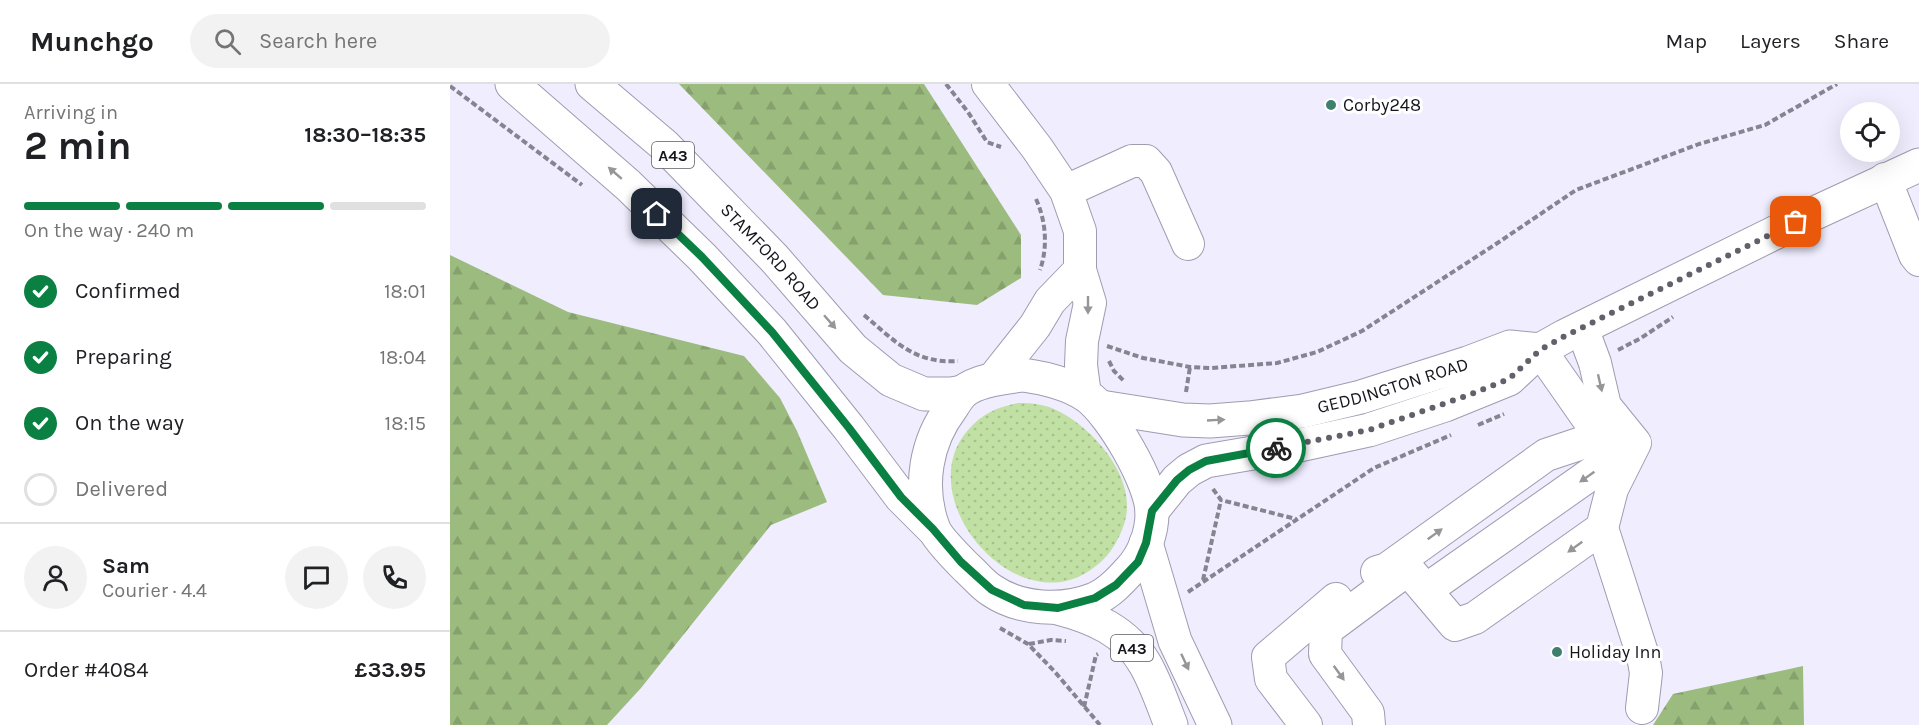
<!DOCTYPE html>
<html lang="en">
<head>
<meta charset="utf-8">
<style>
  :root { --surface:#fff; --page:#f2f2f2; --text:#202124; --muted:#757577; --line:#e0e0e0; --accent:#0b8043 }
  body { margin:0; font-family:Karla,sans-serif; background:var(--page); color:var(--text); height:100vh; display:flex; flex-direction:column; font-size:22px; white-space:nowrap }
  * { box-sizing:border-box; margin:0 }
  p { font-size:20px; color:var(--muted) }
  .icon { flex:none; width:33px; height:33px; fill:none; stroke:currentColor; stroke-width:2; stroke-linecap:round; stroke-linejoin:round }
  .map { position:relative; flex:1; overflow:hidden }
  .panel { display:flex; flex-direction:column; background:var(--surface); width:450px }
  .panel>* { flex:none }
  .fabs { position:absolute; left:1390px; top:18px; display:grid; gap:12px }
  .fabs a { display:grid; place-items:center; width:60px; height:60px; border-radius:50%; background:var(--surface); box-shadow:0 6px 24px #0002; font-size:30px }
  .pin { position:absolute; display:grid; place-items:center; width:51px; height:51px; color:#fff; margin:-26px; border-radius:12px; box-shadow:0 3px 9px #0006 }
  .courier { position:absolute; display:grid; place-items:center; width:60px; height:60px; margin:-30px; border:4px solid #0b8043; border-radius:50%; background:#fff; color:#222; box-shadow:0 2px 8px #0007 }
  .summary em { font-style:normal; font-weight:700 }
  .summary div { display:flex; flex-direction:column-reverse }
  .summary { display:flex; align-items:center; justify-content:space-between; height:102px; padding:0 24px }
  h1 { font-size:39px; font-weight:700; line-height:45px }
  .bar { display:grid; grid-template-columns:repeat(4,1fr); gap:9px 6px; align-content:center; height:72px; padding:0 24px }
  .bar i { height:8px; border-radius:4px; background:var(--line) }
  .bar .current { background:var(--accent) }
  .bar p { grid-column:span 4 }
  .line { display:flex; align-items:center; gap:15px; padding:0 24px; border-top:2px solid var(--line) }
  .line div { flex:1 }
  .round { display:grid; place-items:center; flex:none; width:63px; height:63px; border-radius:32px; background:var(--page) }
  ol { padding:0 24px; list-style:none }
  li { display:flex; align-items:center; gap:18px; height:66px }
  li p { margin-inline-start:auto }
  li .icon { padding:6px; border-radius:50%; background:var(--accent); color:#fff; stroke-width:4 }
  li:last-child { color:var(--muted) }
  li i { width:33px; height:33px; border:3px solid var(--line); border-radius:50% }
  header { display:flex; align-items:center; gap:36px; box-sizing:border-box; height:84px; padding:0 30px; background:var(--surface); border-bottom:2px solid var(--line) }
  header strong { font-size:28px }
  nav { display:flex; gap:33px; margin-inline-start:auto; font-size:21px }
  .search { width:420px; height:54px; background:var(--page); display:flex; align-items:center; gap:15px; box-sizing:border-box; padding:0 21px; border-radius:33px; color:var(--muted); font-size:22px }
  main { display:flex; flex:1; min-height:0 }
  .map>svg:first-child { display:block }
  .grass { fill:url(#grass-dots) }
  .forest { fill:url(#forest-firs) }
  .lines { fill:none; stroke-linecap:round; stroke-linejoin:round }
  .minor-casing { stroke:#9e9caf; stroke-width:34 }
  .major-casing { stroke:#9e9caf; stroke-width:35 }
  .highway-casing { stroke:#9e9caf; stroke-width:35 }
  .path { stroke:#858490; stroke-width:4; stroke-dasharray:6 3; stroke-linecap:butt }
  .minor { stroke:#fff; stroke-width:32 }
  .major { stroke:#fff; stroke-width:33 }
  .highway { stroke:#fff; stroke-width:33 }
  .oneway { fill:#969699 }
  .done { stroke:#62616b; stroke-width:6; stroke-dasharray:0 10.8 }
  .route { stroke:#0b8043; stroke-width:8 }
  .poi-dot { fill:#3f7f6d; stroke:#fff; stroke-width:2 }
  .labels { text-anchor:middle; stroke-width:6; stroke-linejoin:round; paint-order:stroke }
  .shield { fill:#fff; stroke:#5c5b60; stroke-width:1.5 }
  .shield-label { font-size:16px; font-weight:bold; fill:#16151c }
  .poi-label { font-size:18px; fill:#16151c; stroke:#fff; text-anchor:start }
  .street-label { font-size:18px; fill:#16151c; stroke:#fff }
</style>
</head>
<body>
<header>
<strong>Munchgo</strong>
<div class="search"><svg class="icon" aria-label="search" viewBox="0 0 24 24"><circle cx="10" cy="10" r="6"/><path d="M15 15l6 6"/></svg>Search here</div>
<nav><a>Map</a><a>Layers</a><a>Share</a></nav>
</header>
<main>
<section class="panel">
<div class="summary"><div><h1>2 min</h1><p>Arriving in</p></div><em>18:30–18:35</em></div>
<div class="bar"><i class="current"></i><i class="current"></i><i class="current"></i><i></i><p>On the way · 240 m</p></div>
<ol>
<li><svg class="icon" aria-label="check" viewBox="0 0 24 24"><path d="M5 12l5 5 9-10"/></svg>Confirmed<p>18:01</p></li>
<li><svg class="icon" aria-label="check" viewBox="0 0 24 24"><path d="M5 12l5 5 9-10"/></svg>Preparing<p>18:04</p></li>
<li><svg class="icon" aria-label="check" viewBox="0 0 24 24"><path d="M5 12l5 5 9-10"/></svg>On the way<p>18:15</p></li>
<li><i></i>Delivered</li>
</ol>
<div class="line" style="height:108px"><a class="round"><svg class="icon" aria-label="person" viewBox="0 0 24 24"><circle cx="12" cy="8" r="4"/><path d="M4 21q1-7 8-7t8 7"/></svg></a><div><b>Sam</b><p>Courier · 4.4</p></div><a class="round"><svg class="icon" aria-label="chat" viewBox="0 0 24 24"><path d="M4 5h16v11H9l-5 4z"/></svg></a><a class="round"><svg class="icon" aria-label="phone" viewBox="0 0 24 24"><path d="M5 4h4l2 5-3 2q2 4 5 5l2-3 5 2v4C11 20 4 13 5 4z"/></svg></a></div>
<div class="line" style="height:78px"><div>Order #4084</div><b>£33.95</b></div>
</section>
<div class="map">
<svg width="1469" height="641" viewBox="0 0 1469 641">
  <defs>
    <pattern id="grass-dots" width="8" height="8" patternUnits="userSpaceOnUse" patternTransform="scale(1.5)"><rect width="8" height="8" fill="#c1e1a4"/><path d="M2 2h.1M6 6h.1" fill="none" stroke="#a5c08d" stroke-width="1.8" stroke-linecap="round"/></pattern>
    <pattern id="forest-firs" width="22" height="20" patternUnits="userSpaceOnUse" patternTransform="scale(1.5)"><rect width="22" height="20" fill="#9cbc7f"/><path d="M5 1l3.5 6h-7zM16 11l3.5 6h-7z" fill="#86a16d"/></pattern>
  </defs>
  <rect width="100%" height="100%" fill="#efedfe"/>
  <!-- grass -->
  <path class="grass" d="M568 319C581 319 593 320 604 325 638 340 678 383 677 423 677 437 670 453 662 465 656 474 648 481 639 487 564 537 459 413 518 346 532 330 547 323 568 319Z"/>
  <!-- forest -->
  <g class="forest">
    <path d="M229 0H474L571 151V194L527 221 433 211Z"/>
    <path d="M0 171 118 228 294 272 330 314 347 347 377 418 321 441 191 604 157 641H0Z"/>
    <path d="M1353 582 1354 641H1203L1223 610Z"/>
  </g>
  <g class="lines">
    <!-- minor casing -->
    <g class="minor-casing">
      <g id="minor">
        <path d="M538 0 587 64 616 107 630 147V186L640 219 632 257 631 281 635 311"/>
        <path d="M1435 95 1465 171 1469 176"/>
        <path d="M616 107 682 77H696L706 88 738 160"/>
        <path d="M543 295 585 242 600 217 630 186"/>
        <path d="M1152 444 1193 572 1196 589 1192 624"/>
        <path d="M927 488 937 485 1096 371 1141 356 1148 349 1090 266"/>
        <path d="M976 506 1182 361"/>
        <path d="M856 641 821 595 818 573 886 515"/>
        <path d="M919 641 918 629 875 570 876 546 950 491 961 489 1005 541 1025 534 1152 444 1162 405 1185 359 1155 322 1145 279 1132 244"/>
      </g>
    </g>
    <!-- major casing -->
    <g class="major-casing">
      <g id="major">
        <path id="s1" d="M651 323 733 336 760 337 799 334 853 327 911 313 1018 279 1060 263 1090 266"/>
        <path d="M702 427 727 396 739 386 756 377 850 361 919 346 995 321 1059 295 1090 266 1115 252 1365 129 1469 81"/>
      </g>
    </g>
    <!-- highway casing -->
    <g class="highway-casing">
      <g id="highway">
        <path d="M62 0 178 101 252 173 322 248 399 344 451 413 483 445"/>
        <path id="s2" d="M142 0 214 61 324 174 403 265 441 296 474 310H501L513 308"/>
        <path d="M573 291C595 294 619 300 637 312 661 329 702 399 702 429 702 449 694 471 680 486 670 497 659 509 645 515 612 528 570 526 541 506 532 500 525 491 517 484 509 476 486 453 483 443 468 402 476 357 502 323 505 318 509 312 513 308 527 296 556 293 573 291Z"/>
        <path d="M696 459 725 557 765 641"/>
        <path d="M608 524C643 533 676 547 695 580 706 599 713 621 721 641"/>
      </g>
    </g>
    <!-- path -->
    <g class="path">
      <path d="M496 0 518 28 537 58 551 63"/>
      <path d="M0 2 132 101"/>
      <path d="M586 115C596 137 598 163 590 186"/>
      <path d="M414 231C445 257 464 280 508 277"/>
      <path d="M657 262 693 274 740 283 761 284 827 279 867 268 912 247 1049 158 1126 106 1249 60 1315 41 1387 0"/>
      <path d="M1168 266 1191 254 1223 233"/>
      <path d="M659 277 664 287 674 297"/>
      <path d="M736 308 740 283"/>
      <path d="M1028 341 1054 330"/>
      <path d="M763 405 771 416 846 435"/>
      <path d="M753 496 771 416"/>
      <path d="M738 508 924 384 1001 351"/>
      <path d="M550 544 578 560 605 588 650 641"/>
      <path d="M579 560 601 556 616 557"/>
      <path d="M634 623 646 571 648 570"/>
    </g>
    <!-- minor -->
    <use href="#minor" class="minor"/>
    <!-- major -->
    <use href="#major" class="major"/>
    <!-- highway -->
    <use href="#highway" class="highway"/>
  </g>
  <!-- one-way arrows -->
  <defs><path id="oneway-solid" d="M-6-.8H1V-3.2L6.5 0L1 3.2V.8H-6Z" transform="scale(1.5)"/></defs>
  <g class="oneway">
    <use href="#oneway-solid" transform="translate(165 89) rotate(-139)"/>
    <use href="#oneway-solid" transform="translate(638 221) rotate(90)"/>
    <use href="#oneway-solid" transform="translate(380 238) rotate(49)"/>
    <use href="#oneway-solid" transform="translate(1150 299) rotate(77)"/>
    <use href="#oneway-solid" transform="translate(766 336) rotate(-3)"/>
    <use href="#oneway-solid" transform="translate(1137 393) rotate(145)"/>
    <use href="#oneway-solid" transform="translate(985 450) rotate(-36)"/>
    <use href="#oneway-solid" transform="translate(1125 463) rotate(144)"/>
    <use href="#oneway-solid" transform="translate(735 578) rotate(65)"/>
    <use href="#oneway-solid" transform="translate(889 589) rotate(54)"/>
  </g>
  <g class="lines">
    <!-- done -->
    <path class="done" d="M826 364 919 346 1016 312 1059 295 1090 266 1115 252 1346 138"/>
    <!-- route -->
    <path class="route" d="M207 130 252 173 322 248 399 344 451 413 483 445 511 478 542 506 574 521 608 524 645 514 666 501 688 478 696 459 702 427 727 396 739 386 756 377 826 364"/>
  </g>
  <!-- markers -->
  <g class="poi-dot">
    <circle cx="881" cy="21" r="6"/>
    <circle cx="1107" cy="568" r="6"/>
  </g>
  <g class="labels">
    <!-- shield labels -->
    <g class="shield">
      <rect x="202" y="58" width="42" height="26" rx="4.5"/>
      <rect x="661" y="551" width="42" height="26" rx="4.5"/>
    </g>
    <g class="shield-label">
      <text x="223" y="77">A43</text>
      <text x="682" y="570">A43</text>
    </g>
    <!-- poi labels -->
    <g class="poi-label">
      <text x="893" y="27">Corby248</text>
      <text x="1119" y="574">Holiday Inn</text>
    </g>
    <!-- street labels -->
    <g class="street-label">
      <text dy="6" stroke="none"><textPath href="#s2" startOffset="249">STAMFORD ROAD</textPath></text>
      <text dy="6" stroke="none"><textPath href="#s1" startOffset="297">GEDDINGTON ROAD</textPath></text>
    </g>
  </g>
</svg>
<div class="fabs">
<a><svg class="icon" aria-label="locate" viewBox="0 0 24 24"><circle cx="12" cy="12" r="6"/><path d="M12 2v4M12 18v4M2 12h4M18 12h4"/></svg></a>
</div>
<div class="pin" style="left:1346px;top:138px;background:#ea580c"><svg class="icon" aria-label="bag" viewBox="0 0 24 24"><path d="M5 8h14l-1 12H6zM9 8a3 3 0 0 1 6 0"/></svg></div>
<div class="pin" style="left:207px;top:130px;background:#1f2937"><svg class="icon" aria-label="home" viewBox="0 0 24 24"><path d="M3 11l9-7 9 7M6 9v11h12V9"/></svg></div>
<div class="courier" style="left:826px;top:364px"><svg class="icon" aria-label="bike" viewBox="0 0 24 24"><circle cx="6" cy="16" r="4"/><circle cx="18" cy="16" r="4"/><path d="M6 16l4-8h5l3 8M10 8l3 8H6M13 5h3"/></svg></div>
</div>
</main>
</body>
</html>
